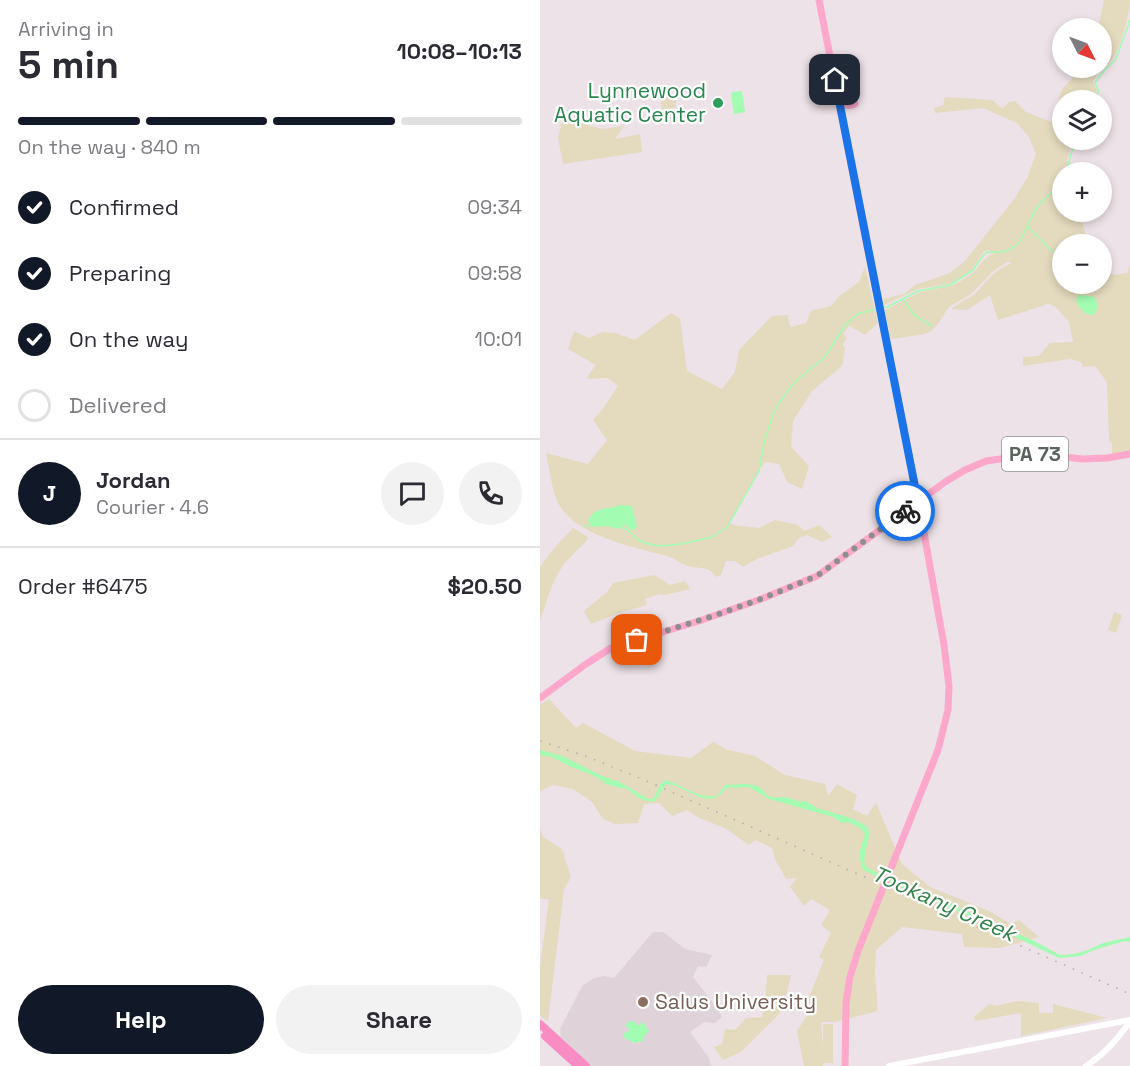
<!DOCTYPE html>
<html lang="en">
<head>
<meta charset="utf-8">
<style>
  :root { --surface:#fff; --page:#f2f2f3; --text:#2b2b33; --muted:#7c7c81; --line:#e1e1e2; --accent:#111827 }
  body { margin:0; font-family:"Space Grotesk",sans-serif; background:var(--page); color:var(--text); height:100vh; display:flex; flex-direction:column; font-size:22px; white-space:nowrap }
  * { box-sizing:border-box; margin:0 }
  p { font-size:20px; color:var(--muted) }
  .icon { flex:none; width:33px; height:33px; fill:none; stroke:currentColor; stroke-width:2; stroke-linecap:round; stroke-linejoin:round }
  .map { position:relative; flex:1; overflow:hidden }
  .sheet { display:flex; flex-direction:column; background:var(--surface); width:540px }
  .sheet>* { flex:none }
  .needle { width:39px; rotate:132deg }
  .fabs { position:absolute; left:512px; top:18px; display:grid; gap:12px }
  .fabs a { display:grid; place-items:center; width:60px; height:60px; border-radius:50%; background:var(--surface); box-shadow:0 3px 9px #0003; font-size:30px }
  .pin { position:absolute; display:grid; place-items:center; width:51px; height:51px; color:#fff; margin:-26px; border-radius:12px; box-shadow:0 3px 9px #0006 }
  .courier { position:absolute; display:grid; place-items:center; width:60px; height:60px; margin:-30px; border:4px solid #1a73e8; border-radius:50%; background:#fff; color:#222; box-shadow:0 2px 8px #0007 }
  .overview em { font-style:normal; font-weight:800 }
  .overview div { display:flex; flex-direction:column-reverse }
  .overview { display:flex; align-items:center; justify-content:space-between; height:102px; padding:0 18px }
  h1 { font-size:39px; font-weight:800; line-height:45px }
  .bar { display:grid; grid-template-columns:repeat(4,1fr); gap:9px 6px; align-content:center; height:72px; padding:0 18px }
  .bar i { height:8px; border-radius:4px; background:var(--line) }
  .bar .active { background:var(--accent) }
  .bar p { grid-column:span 4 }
  .line { display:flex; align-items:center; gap:15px; padding:0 18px; border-top:2px solid var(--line) }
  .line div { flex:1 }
  .round { display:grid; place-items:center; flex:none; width:63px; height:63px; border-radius:32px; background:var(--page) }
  ol { padding:0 18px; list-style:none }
  li { display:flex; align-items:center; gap:18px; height:66px }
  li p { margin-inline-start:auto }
  li .icon { padding:6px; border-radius:50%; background:var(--accent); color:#fff; stroke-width:4 }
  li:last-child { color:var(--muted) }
  li i { width:33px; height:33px; border:3px solid var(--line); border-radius:50% }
  .cta { display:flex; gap:12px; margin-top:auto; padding:12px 18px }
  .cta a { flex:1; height:69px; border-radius:36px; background:var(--accent); color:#fff; font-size:24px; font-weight:800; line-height:69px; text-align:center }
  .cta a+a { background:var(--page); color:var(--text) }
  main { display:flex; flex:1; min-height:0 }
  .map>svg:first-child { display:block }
  .education { fill:#dfd3d9 }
  .green { fill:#e4dabe }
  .water { fill:#a2fcb2 }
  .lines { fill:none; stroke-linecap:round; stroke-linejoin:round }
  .stream { stroke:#a2fcb2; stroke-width:1.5 }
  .secondary { stroke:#fff; stroke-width:6 }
  .primary { stroke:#fda7cb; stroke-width:7 }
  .highway { stroke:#fa8cc4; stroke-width:8 }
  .rail { stroke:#adaead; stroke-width:1.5; stroke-dasharray:1.5 8; stroke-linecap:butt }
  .done { stroke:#8d8f8d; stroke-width:6; stroke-dasharray:0 10.8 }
  .route { stroke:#1a73e8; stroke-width:8 }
  .leisure-dot { fill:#2e9e5b; stroke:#fff; stroke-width:2 }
  .education-dot { fill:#8d6e63; stroke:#fff; stroke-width:2 }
  .labels { text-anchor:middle; stroke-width:4.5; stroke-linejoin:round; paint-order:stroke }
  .shield { fill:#fff; stroke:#8c918e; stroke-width:1.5 }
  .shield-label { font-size:20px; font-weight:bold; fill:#5a625d }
  .leisure-label { font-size:21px; fill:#27864d; stroke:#fff; text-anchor:end }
  .education-label { font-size:21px; fill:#785e54; stroke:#fff; text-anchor:start }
  .water-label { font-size:22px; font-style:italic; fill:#338248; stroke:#fff }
</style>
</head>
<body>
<main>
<section class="sheet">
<div class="overview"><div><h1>5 min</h1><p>Arriving in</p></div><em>10:08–10:13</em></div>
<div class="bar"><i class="active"></i><i class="active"></i><i class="active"></i><i></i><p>On the way · 840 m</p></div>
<ol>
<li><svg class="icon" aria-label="check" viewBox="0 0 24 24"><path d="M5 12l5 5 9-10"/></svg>Confirmed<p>09:34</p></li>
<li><svg class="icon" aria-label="check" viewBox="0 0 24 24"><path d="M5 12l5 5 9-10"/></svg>Preparing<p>09:58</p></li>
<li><svg class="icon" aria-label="check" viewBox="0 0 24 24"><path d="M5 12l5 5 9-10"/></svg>On the way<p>10:01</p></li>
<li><i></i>Delivered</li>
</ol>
<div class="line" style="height:108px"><b class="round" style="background:var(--accent);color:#fff">J</b><div><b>Jordan</b><p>Courier · 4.6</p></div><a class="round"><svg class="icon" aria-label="chat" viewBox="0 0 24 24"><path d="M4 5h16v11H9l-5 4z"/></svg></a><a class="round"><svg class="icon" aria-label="phone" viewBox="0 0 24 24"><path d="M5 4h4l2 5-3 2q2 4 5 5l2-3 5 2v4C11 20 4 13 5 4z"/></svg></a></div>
<div class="line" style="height:78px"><div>Order #6475</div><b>$20.50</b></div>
<div class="cta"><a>Help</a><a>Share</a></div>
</section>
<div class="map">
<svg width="590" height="1066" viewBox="0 0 590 1066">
  <rect width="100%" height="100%" fill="#ede2e7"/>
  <!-- education -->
  <path class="education" d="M113 932H123L145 949 172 955 166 967 158 966 153 977 176 1007 182 1017 175 1023 164 1022 150 1032 169 1058 171 1066H51L21 1037 20 1029 42 986 54 978 64 976 74 978Z"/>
  <!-- green -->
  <g class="green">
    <path d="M564 0H590C590 13 580 50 572 60 565 68 558 71 553 82L557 90 551 100H522V140H532L527 161 548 172H522V212H543V226L548 244H522V284H561V271L574 275 587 273 590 265V451L572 454V443L569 441 567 382 555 366 543 367 541 362 530 359 483 366V357L499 356 510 343 533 342 529 322 515 306 508 304 458 320 450 295 427 310 411 309 418 304 434 295 453 274 460 269 472 263 467 262 452 272 431 294 409 307 398 324 391 331 384 334 352 339 350 336 345 310 380 292 411 286 421 281 435 271 441 263 450 255 454 254 449 250 444 251 432 270 409 284 378 289 344 305V299L364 294 375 285 410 273 425 261 475 198 487 178 496 154 489 137 477 123 443 108 395 113 394 108 403 105 405 97 453 100 458 106 463 108 469 102 475 101 486 112 511 122 522 89 531 80 538 68H561V28H556L560 20Z"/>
    <path d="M136 94V108L122 110 120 96Z"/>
    <path d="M23 118 62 129 84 126 75 139 100 134 102 152 23 164 18 138Z"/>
    <path d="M325 267 338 323 325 335 309 326 303 334 307 338 303 344 305 349 302 366 272 391 253 421 251 447 269 466 262 489 247 482 239 464 226 462C220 467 219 472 215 479 207 494 198 508 190 523L193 525 219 528 235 520 258 525 264 531 279 525 292 537 282 542 267 535 259 538 253 546 217 559 203 567 195 561H186L181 575 176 577C169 566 163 569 152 567 145 566 139 562 133 558 97 547 37 538 18 503 12 491 9 466 6 453L48 464 67 440 53 420 62 410 78 386 68 378 49 379 47 377 56 365 28 349 34 331 49 338 63 332 75 333 95 340 131 313 140 318 147 371 182 389 195 372 199 350 232 316 248 315 249 324 251 327 266 323 271 311 291 306 298 297 319 282Z"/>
    <path d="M33 528 48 537V539C39 549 29 557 22 567 11 583 7 602 0 620V567L15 547Z"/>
    <path d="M114 575 130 585 145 581 150 589 125 595 120 594 105 599 107 605 79 613 51 624 44 611 67 592 73 583Z"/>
    <path d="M574 612 582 615 576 633 568 630Z"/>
    <path d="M9 699 36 728 43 723 95 751 151 758 173 742 188 750 215 756 245 775 285 784 288 796 297 784 317 795 313 809 327 816 336 803 362 864 390 887 449 911 471 924 479 920 499 937 460 948 424 947 422 934 362 927 336 950 335 972 338 1011 295 1022H281L283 1046V1024H293V1063H283V1066H264L257 1031 269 1012V997L284 960 279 957 291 933 281 925 290 910 271 899 264 906 250 887 257 878 246 879 235 859 232 848 215 840 209 845 185 828 159 818 147 810 132 816 119 803 104 804 98 823 75 824 63 819 52 802 33 789 13 785 0 791V705Z"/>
    <path d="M0 829 3 837 22 849 31 877 24 889 8 1021 0 1016V967L9 899H0Z"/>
    <path d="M227 975H251L243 1009 238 1015 201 1052 183 1060 174 1047 182 1044 185 1029 195 1030 206 1018 222 1017 226 992Z"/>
    <path d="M478 1001 499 1003V1013H513V1004L567 1018 481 1036V1013L435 1021 434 1017 449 1004 456 1006Z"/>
  </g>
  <!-- water -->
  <g class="water">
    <path d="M202 91 205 112 194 114 191 94 192 92Z"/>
    <path d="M542 295 554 297C558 303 559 309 553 315 544 315 540 309 536 301L538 296Z"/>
    <path d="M80 505 92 506 97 527 95 529 90 530 84 524 79 529 67 526 53 527 48 521C54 506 68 510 80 505Z"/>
    <path d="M0 750 22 756 62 776 80 782 108 799 114 798 121 783 126 780C144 786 158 799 177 796L185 785C195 785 204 783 213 785 226 787 222 795 231 797 235 798 240 797 245 797 250 798 254 800 258 801 263 803 262 800 267 802 271 804 275 807 279 809 291 812 319 819 327 827 334 834 320 855 326 867L353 881 411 903 417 907 494 941 520 955 534 954 548 950 563 943 590 937V942L585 941 557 949 540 956 519 958 450 925 353 884 323 870 320 860V851L325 834 320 828 308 822 303 823 293 817 229 799 209 787 186 788C169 814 147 785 126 784L115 801C102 803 95 795 86 788H80L66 784C56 774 40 771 27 765 23 763 19 760 14 758 10 756 4 756 0 755Z"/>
    <path d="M89 1021 95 1022 98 1025 101 1024V1021L103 1022 109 1031 104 1036V1041L94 1043 83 1037 85 1032 89 1031V1029L85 1026Z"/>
  </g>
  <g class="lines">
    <!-- stream -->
    <g class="stream">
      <path d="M553 100 559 91 555 83 561 74 576 59 590 20"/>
      <path d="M526 172 535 140"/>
      <path d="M488 227 513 252"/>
      <path d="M363 299 374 315 392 326"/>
      <path d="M341 308 347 307 378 291 410 285 433 270 442 257 447 252C486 256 481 229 499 205 506 196 516 191 522 181"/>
      <path d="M45 526 53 525"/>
      <path d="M81 527 86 529 97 539 105 543 119 546 141 544 172 537 187 527 219 471 224 443 232 417 238 405 249 389 258 379 285 357 305 325 318 314 336 309"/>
    </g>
    <!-- secondary -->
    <g class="secondary">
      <path d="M349 1066 590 1020"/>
      <path d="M546 1066C565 1054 577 1039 590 1022"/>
    </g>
    <!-- primary -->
    <g class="primary">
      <path d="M279 0 326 241 356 388 383 527 404 645 409 686 408 710 398 750 318 951 310 977 306 1003 305 1066"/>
      <path d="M299 99C305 104 308 108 315 104"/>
      <path d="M0 698 46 664 71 648 162 620 221 599 277 576 405 482 425 470 446 461 495 454 543 459 567 458 590 454"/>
    </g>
    <!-- highway -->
    <g class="highway">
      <path d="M0 1024 46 1066"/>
      <path d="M5 1036 38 1066"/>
    </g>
    <!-- rail -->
    <path class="rail" d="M0 741 48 757 102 779 590 994"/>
  </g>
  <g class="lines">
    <!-- done -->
    <path class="done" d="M97 640 179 614 221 599 277 576 365 511"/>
    <!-- route -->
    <path class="route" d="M295 80 378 502 365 511"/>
  </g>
  <!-- markers -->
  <circle class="leisure-dot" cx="178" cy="103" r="6"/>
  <circle class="education-dot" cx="103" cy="1002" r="6"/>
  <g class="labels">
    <!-- shield labels -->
    <rect class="shield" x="462" y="437" width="66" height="34" rx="4.5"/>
    <g class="shield-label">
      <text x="495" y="461">PA 73</text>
    </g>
    <!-- leisure labels -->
    <g class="leisure-label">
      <text x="166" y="98">Lynnewood<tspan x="166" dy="24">Aquatic Center</tspan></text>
    </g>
    <!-- education labels -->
    <g class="education-label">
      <text x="115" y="1009">Salus University</text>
    </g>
    <!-- water labels -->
    <g class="water-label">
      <text transform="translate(404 903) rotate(24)" y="8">Tookany Creek</text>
    </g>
  </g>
</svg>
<div class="fabs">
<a><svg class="needle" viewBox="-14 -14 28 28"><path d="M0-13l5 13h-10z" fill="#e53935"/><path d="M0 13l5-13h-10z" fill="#7c7c81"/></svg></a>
<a><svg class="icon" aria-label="layers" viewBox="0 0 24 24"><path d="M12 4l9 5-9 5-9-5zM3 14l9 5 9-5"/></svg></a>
<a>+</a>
<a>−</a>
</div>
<div class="pin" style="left:97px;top:640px;background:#ea580c"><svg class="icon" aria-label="bag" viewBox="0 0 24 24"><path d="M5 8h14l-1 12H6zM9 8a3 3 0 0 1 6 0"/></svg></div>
<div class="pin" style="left:295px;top:80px;background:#1f2937"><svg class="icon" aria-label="home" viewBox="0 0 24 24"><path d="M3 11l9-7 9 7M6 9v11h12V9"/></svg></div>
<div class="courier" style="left:365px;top:511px"><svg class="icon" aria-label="bike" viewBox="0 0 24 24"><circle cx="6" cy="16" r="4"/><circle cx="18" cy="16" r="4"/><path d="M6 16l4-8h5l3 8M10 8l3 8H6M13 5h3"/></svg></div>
</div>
</main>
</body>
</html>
